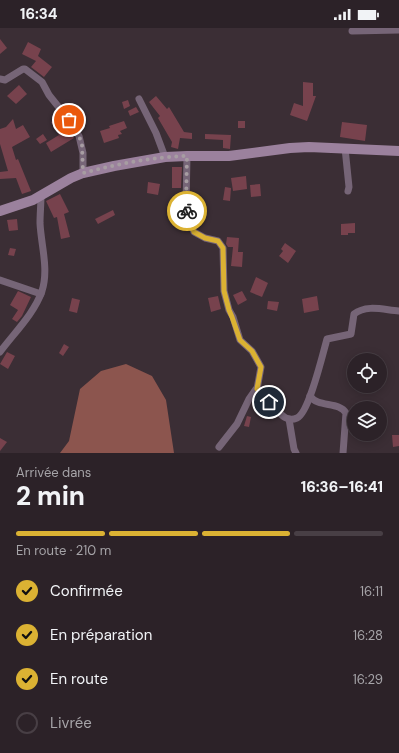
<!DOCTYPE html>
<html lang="fr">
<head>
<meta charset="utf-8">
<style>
  :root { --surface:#2c2228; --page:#382f34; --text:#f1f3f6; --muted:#a6a4a8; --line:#483f45; --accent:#dbb233 }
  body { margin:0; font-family:"DM Sans",sans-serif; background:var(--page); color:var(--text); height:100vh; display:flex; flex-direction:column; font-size:15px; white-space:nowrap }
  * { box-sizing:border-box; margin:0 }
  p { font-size:13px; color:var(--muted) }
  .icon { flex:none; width:22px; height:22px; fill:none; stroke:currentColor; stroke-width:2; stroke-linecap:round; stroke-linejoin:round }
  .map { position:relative; height:425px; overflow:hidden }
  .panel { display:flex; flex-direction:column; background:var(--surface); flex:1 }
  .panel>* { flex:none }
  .controls { position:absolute; left:347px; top:325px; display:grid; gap:8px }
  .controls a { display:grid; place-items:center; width:40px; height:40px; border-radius:50%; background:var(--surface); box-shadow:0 2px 10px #0003,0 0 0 1px var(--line); font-size:20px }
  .pin { position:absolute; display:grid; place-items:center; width:34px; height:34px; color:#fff; margin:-17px; border:2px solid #fff; border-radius:50%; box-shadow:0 1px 4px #0007 }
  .courier { position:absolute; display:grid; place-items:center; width:40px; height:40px; margin:-20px; border:3px solid #dbb233; border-radius:50%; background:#fff; color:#222; box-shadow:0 1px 5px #0007 }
  .summary em { font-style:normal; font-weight:800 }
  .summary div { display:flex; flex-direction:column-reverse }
  .summary { display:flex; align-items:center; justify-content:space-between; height:68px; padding:0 16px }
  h1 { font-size:26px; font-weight:800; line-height:30px }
  .bar { display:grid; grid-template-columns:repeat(4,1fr); gap:6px 4px; align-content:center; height:48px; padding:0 16px }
  .bar i { height:5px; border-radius:3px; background:var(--line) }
  .bar .active { background:var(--accent) }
  .bar p { grid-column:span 4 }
  ol { padding:0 16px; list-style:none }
  li { display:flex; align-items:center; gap:12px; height:44px }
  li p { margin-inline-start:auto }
  li .icon { padding:4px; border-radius:50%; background:var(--accent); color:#111; stroke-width:4 }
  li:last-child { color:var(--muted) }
  li i { width:22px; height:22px; border:2px solid var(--line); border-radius:50% }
  .status { display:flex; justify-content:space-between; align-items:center; height:28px; padding:0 20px; background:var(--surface); direction:ltr }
  .status svg { height:11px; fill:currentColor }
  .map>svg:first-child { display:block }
  .forest { fill:#8c554e }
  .building { fill:#77424d }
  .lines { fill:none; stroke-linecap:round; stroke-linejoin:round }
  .street { stroke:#766577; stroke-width:7 }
  .secondary { stroke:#9b819d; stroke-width:10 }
  .done { stroke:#a79da2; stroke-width:4; stroke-dasharray:0 7.2 }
  .route { stroke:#dbb233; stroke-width:5 }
</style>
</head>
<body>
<div class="status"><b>16:34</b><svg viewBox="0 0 49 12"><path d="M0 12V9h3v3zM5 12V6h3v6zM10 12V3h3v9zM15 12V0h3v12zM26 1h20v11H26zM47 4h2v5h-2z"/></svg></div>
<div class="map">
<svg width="399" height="425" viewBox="0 0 399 425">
  <rect width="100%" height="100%" fill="#3b2e35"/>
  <!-- forest -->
  <path class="forest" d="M126 336 152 348 166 372 174 425H60L69 413 80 361 101 343Z"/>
  <!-- building -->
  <g class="building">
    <path d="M0 11 7 20 0 26Z"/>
    <path d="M28 14 41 21 38 28 52 39 44 49 31 39 36 33 22 26Z"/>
    <path d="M303 54 313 55V68H316L307 93 290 87 294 75 303 78Z"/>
    <path d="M19 57 27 66 16 76 7 68Z"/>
    <path d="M156 68 167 81 169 79 184 104 192 105V111L180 110 178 121 171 119 172 114 158 90 160 88 149 74Z"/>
    <path d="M128 72 130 78 124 81 122 74Z"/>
    <path d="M136 79 139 84 130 88 128 83Z"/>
    <path d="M80 85 86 93 79 98 74 90Z"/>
    <path d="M59 89 64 97 65 96 74 110 51 124 46 115 59 107 51 94Z"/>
    <path d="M13 91 16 101 23 97 30 109 12 119 16 132 18 131 31 163 22 166 16 150 0 151V144L8 143 0 116V101L6 99Z"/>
    <path d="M124 93 127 100 120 103 122 106 118 107 119 110 104 115 100 103 110 100 109 98Z"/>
    <rect x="238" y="93" width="7" height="7"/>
    <path d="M342 94 367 97 365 113 340 109Z"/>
    <path d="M43 106 47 112 40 116 36 111Z"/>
    <path d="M205 106 231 107 230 121 223 120V112L205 111Z"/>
    <path d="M172 139H182L181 160H172Z"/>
    <path d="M246 148 247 161 233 163 231 150Z"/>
    <path d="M148 154 160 156 158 167 147 165Z"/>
    <path d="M260 156 261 168 251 169 250 157Z"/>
    <path d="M225 159 231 160 230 173 223 172Z"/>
    <path d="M60 166 69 184 64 186 70 209 61 211 57 189 54 190 46 173Z"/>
    <path d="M113 182 115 187 98 196 95 191Z"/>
    <path d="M17 191 18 202 9 203 7 192Z"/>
    <path d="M355 195V205H348V207H341V196Z"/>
    <path d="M227 209 239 210 238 224H243L242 239 231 238 233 219H228L226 216Z"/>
    <path d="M285 215 296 223 288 235 279 228 283 223 281 221Z"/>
    <path d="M10 220 16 221 14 228 8 227Z"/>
    <path d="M256 249 268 255 262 269 250 264Z"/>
    <path d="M18 263 31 269 22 288 17 294 12 291 18 282 10 277Z"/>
    <path d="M242 263 247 272 238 277 233 267Z"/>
    <path d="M218 268 221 281 211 284 208 270Z"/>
    <path d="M317 268 319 282 304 285 302 271Z"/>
    <path d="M72 270 80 272 77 285 69 283Z"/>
    <path d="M268 273 279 274 277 283 267 281Z"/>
    <path d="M64 316 69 319 63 328 59 325Z"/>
    <path d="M7 324 15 328 8 341 0 336Z"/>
    <path d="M247 388 251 389 249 399 244 398Z"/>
    <path d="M392 407H399V418L393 419Z"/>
    <path d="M0 410 7 414 0 423Z"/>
  </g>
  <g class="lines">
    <!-- street -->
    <g class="street">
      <path d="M352 3 399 2"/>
      <path d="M0 51 5 52 23 41H25L42 54 49 67 69 92 79 108 83 125V145"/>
      <path d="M139 71 156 105 165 129"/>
      <path d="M345 120 349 159 348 163"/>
      <path d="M187 128 186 176 189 192 194 204 205 210 218 213 223 220 224 263 229 282 233 289 240 312 252 323 261 339 257 361"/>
      <path d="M0 252 41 266"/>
      <path d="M0 324C14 305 34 286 42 263 49 241 41 217 40 195 40 186 41 176 41 167"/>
      <path d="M310 368C318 380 339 373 346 385L343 425"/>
      <path d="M289 391 294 421 296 425"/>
      <path d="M219 419 237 396 249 371 256 361C262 362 271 376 277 382 282 388 288 394 297 390 309 385 323 325 327 311L351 306 354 286C367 276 384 282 399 283"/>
    </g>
    <!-- secondary -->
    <path class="secondary" d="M0 183 33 172 71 150 83 145 114 138 165 129 187 128H229L290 120 309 119 399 123"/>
  </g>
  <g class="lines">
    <!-- done -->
    <path class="done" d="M69 92 79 108 82 117 83 145C117 136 152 129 187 128L186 176 187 183"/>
    <!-- route -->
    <path class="route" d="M187 183 189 192 194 204 205 210 218 213 223 220 224 263 229 282 232 289 240 312 252 323 261 339 257 361 262 365 269 374"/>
  </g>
</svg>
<div class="controls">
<a><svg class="icon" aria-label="locate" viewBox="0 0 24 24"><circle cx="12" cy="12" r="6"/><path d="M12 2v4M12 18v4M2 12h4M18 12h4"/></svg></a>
<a><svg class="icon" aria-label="layers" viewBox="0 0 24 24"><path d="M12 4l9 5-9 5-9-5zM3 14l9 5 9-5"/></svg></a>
</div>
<div class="pin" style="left:69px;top:92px;background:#ea580c"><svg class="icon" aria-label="bag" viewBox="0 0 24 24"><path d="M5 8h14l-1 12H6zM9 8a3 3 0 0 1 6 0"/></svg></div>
<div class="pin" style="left:269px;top:374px;background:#1f2937"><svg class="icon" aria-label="home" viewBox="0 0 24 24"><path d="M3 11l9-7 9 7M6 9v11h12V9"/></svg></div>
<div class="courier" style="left:187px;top:183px"><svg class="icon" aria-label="bike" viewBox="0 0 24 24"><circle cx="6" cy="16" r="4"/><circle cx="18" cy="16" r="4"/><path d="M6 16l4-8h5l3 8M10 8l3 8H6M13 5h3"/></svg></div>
</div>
<section class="panel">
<div class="summary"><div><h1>2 min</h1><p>Arrivée dans</p></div><em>16:36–16:41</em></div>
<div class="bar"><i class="active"></i><i class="active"></i><i class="active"></i><i></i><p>En route · 210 m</p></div>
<ol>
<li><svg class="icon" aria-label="check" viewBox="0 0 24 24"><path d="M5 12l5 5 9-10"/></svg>Confirmée<p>16:11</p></li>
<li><svg class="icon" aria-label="check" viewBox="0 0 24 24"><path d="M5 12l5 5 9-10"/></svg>En préparation<p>16:28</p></li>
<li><svg class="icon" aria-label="check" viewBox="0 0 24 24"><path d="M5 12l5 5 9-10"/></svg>En route<p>16:29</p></li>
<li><i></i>Livrée</li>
</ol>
</section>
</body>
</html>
